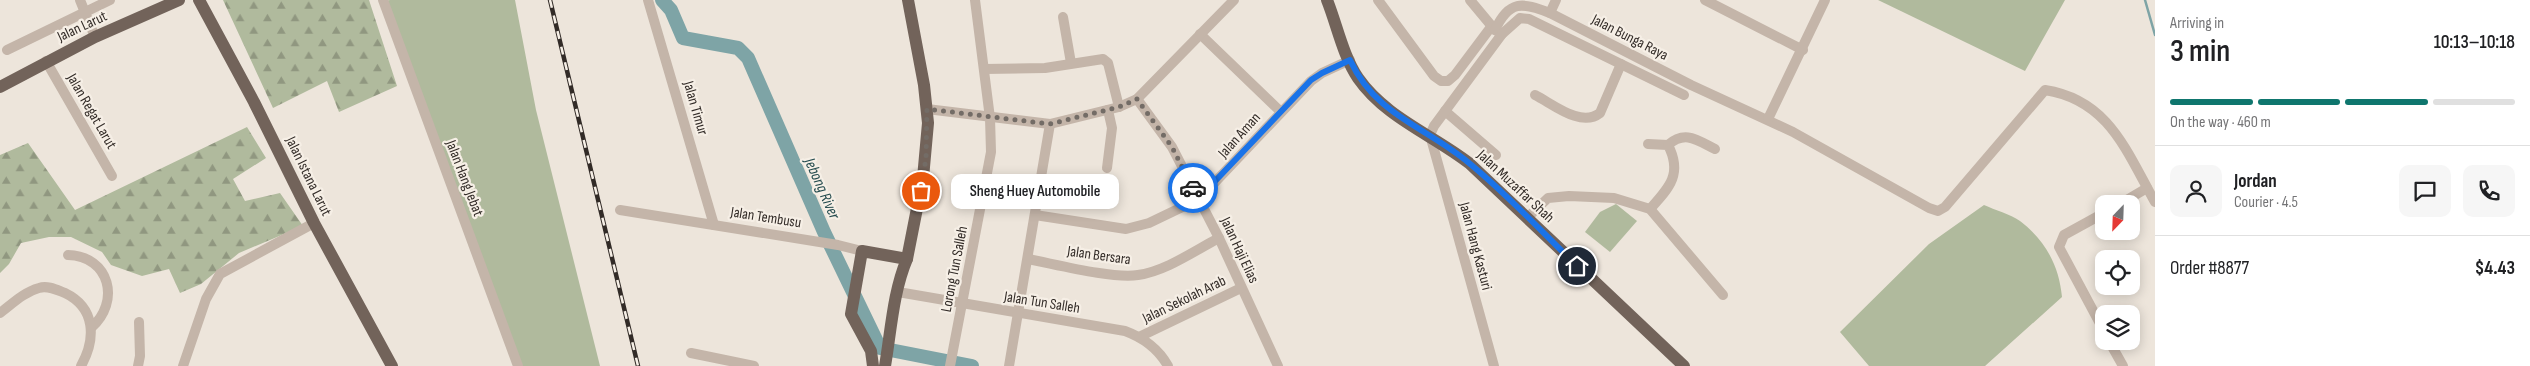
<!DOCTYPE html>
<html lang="en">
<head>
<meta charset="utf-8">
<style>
  :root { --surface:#fff; --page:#f6f6f6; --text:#202124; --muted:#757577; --line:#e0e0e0; --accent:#0f766e }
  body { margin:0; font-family:"Sofia Sans Condensed",sans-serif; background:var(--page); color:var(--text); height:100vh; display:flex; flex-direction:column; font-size:19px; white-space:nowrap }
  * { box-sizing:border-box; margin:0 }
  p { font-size:16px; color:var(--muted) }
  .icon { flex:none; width:28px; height:28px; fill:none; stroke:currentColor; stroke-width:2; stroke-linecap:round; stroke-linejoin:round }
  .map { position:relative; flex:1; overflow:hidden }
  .drawer { display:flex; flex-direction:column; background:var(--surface); width:375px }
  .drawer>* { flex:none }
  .needle { width:32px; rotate:203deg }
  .controls { position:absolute; left:2095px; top:195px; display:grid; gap:10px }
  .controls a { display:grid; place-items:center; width:45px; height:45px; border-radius:10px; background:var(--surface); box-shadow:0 2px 12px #0003; font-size:25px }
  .pin { position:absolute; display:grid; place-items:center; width:42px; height:42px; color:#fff; margin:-21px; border:2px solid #fff; border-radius:50%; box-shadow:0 1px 5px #0007 }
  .courier { position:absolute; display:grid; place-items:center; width:50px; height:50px; margin:-25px; border:4px solid #1a73e8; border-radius:50%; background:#fff; color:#222; box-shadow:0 1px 6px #0007 }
  .bubble { position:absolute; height:35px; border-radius:10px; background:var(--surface); box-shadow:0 2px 12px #0003; font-size:16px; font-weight:600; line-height:35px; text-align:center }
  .head em { font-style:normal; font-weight:600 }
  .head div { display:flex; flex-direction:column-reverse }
  .head { display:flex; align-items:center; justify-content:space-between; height:85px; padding:0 15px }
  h1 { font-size:32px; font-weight:600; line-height:38px }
  .bar { display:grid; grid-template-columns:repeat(4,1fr); gap:8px 5px; align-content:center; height:60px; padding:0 15px }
  .bar i { height:6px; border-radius:4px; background:var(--line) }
  .bar .selected { background:var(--accent) }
  .bar p { grid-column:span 4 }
  .line { display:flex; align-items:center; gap:12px; padding:0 15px; border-top:1px solid var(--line) }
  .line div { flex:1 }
  .round { display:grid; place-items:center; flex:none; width:52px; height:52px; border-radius:10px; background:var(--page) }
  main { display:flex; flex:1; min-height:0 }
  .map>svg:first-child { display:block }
  .grass { fill:#b0ba9d }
  .forest { fill:url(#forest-firs) }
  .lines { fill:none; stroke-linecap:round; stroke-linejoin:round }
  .stream { stroke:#7ea4a6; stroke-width:2.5 }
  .river { stroke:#7ea4a6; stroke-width:14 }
  .minor { stroke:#c4b5a9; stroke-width:10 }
  .major { stroke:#72635a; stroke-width:12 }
  .rail-casing { stroke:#322b27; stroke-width:4.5 }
  .rail { stroke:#f6efe6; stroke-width:2.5; stroke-dasharray:8; stroke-linecap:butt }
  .done { stroke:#736c66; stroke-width:5; stroke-dasharray:0 9 }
  .route { stroke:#1a73e8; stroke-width:6 }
  .labels { text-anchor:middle; stroke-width:4.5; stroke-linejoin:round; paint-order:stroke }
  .street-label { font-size:15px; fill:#322b27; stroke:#f6efe6 }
  .water-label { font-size:16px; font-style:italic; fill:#234a4d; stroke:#f6efe6 }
</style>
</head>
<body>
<main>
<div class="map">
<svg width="2155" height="366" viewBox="0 0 2155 366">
  <defs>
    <pattern id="forest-firs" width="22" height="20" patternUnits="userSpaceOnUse" patternTransform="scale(1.25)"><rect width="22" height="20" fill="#b0ba9d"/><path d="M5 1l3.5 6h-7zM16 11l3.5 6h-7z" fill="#909780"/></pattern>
  </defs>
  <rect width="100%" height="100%" fill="#ede5db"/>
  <!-- grass -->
  <g class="grass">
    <path d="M390 0H515L536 110 600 366H521L385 1Z"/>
    <path d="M1878 0H2065L2025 71Z"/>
    <path d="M1616 204 1637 221 1610 252 1585 232 1600 212Z"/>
    <path d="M1984 205C1995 210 2010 214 2020 221 2046 241 2059 266 2062 297L1985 366H1869L1840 332 1929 244Z"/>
  </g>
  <!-- forest -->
  <g class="forest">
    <path d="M223 0H369L397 86 339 112 327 81 273 108Z"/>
    <path d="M247 127 266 158 233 179 245 201 280 193 303 226 239 253 201 284 180 293 169 269 142 276 111 265 102 252 71 237H49L21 243 9 264 0 273V155L28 143 75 210Z"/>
  </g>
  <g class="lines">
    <!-- stream -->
    <path class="stream" d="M2145 0 2155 35"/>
    <!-- river -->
    <path class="river" d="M662 0 671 10 683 38 738 48 748 58 824 232 880 348 972 366"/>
    <!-- minor -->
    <g class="minor">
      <path d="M80 0 95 37"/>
      <path d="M383 0 518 366"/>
      <path d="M648 0 714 225"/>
      <path d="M1378 0 1434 76 1441 81H1448L1455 75 1491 27"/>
      <path d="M1470 0 1495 30"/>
      <path d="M1705 0 1803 50"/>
      <path d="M1550 13 1556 0"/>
      <path d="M1063 17 1071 63"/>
      <path d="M1200 34 1281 112"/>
      <path d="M1502 34 1495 30C1509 0 1522 2 1550 13L1691 85 1793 132 1929 208 1938 211 1945 207 2045 90C2109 100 2126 151 2155 202"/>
      <path d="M7 50 110 0"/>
      <path d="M46 61 112 176"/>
      <path d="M984 69 1045 68 1103 59 1108 63 1119 107"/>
      <path d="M1535 95C1553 104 1581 128 1600 113L1621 64"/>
      <path d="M1137 99 1172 147 1219 238 1278 366"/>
      <path d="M927 109 1050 124 1119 107 1137 99 1234 0"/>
      <path d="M1445 111 1496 155"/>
      <path d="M1768 119 1825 0"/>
      <path d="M1648 144 1668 145C1683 174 1669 188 1650 209"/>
      <path d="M1668 145C1685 130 1697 140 1715 149"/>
      <path d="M1107 168 1112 128 1108 110"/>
      <path d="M2120 204 2147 188"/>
      <path d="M620 210 838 245 862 251"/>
      <path d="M2104 213 2064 235 2059 247 2104 331"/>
      <path d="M1035 215 1126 229 1149 223 1199 199 1311 81 1322 73 1350 60"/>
      <path d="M1527 218 1548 198 1569 196 1614 198 1650 209 1723 295"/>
      <path d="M68 255C110 256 121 302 91 328"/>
      <path d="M1028 259C1055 264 1112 279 1138 275 1166 271 1194 251 1219 238"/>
      <path d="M898 292 1125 331C1144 338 1158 348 1168 366"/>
      <path d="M0 313C12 304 24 292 39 288 48 285 57 290 65 293 96 308 96 339 81 366"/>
      <path d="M1139 337 1241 288"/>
      <path d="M2109 341 2123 366"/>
      <path d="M691 353 754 366"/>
      <path d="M138 366 140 356 139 322"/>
      <path d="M183 366 206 299 220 274 314 223"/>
      <path d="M950 366 991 152 990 118 975 0"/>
      <path d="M1009 366 1050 124"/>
      <path d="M1494 366 1430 135 1434 126 1502 34 1520 18 1529 19 1684 95"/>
    </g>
    <!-- major -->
    <g class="major">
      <path d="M199 0 254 102 314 223 392 366"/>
      <path d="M1327 0C1337 25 1343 56 1358 78 1385 117 1433 135 1469 163L1684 366"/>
      <path d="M0 87 95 37 179 0"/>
      <path d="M873 366 871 351 851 314 862 251 907 259"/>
      <path d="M885 366C891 331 893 292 907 259L923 178 928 123 924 85 908 0"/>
    </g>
    <!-- rail casing -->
    <g class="rail-casing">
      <path id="rail" d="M550 0 638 366"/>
    </g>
    <!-- rail -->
    <use href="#rail" class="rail"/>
  </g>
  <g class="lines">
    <!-- done -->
    <path class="done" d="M921 191 926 158 927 109 1050 124 1119 107 1137 99 1172 147 1193 188"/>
    <!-- route -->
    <path class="route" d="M1193 188 1199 198 1311 80 1322 73 1350 60C1376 116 1425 126 1469 163 1507 194 1541 231 1577 266"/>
  </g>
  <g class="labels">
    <!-- street labels -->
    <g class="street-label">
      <text transform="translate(82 26) rotate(-25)" y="5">Jalan Larut</text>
      <text transform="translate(1630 37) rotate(27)" y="5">Jalan Bunga Raya</text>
      <text transform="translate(696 108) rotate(74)" y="5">Jalan Timur</text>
      <text transform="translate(92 111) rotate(60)" y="5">Jalan Regat Larut</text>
      <text transform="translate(1239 135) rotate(-48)" y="5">Jalan Aman</text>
      <text transform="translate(309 176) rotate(64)" y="5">Jalan Istana Larut</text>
      <text transform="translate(465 178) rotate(69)" y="5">Jalan Hang Jebat</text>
      <text transform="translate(1516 186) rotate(43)" y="5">Jalan Muzaffar Shah</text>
      <text transform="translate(766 217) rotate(9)" y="5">Jalan Tembusu</text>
      <text transform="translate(1476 246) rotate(75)" y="5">Jalan Hang Kasturi</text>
      <text transform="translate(1240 250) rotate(65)" y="5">Jalan Haji Elias</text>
      <text transform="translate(1099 255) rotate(8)" y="5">Jalan Bersara</text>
      <text transform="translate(954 269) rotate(-79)" y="5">Lorong Tun Salleh</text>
      <text transform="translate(1184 299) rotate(-26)" y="5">Jalan Sekolah Arab</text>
      <text transform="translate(1042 302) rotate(9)" y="5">Jalan Tun Salleh</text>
    </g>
    <!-- water labels -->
    <g class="water-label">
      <text transform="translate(823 188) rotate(66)" y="6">Jebong River</text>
    </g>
  </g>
</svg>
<div class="controls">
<a><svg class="needle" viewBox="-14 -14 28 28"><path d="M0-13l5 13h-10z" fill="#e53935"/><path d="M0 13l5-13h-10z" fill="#757577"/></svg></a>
<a><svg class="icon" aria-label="locate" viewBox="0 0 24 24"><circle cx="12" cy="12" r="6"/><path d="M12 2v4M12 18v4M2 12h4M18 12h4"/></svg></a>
<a><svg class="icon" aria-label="layers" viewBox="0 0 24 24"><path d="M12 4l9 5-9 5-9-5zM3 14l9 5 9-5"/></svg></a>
</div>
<div class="pin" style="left:921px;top:191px;background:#ea580c"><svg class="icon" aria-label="bag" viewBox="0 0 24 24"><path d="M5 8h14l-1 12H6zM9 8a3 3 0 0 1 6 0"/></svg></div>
<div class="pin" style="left:1577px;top:266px;background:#1f2937"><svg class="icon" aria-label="home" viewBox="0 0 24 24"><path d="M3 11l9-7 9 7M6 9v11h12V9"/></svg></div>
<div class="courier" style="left:1193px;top:188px"><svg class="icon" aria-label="car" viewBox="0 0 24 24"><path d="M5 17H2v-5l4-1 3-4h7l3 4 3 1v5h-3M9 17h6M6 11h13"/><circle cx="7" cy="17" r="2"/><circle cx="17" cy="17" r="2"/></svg></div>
<div class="bubble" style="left:951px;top:174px;width:168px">Sheng Huey Automobile</div>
</div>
<section class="drawer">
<div class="head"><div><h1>3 min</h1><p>Arriving in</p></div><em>10:13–10:18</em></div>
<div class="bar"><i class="selected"></i><i class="selected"></i><i class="selected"></i><i></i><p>On the way · 460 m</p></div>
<div class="line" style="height:90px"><a class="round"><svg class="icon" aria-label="person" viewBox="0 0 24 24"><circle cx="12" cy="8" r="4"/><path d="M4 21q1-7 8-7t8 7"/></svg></a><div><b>Jordan</b><p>Courier · 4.5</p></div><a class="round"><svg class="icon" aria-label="chat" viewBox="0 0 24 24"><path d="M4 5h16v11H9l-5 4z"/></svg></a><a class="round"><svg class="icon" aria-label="phone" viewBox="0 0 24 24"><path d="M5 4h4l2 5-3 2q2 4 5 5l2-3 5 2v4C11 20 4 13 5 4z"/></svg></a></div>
<div class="line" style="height:65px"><div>Order #8877</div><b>$4.43</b></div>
</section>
</main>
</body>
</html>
